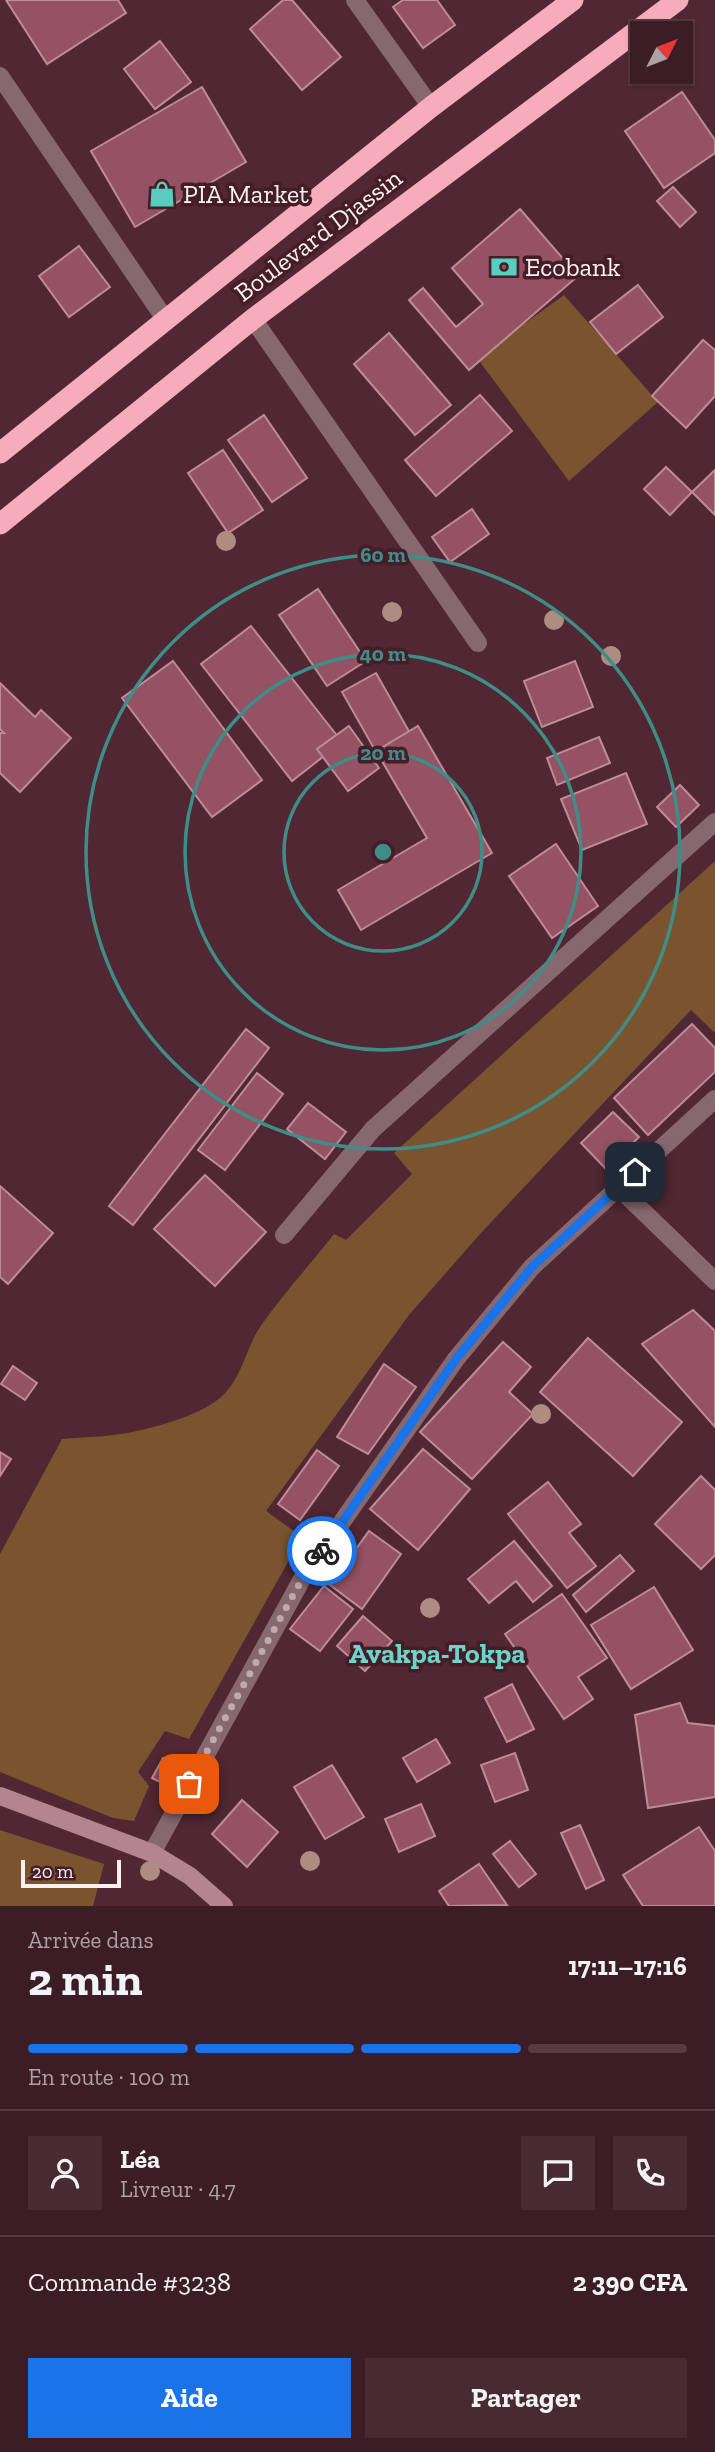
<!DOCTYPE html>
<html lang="fr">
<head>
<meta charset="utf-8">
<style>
  :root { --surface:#3c1d26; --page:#472a32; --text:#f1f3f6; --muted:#aca2a7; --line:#553b43; --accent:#1a73e8 }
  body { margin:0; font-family:"Zilla Slab",serif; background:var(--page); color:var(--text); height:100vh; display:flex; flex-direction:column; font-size:26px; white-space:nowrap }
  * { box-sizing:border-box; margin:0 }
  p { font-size:23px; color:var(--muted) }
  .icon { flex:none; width:38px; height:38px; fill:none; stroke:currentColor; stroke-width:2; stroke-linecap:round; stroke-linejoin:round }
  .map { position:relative; height:1906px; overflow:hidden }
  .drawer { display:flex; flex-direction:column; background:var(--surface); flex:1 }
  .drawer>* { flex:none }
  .needle { width:46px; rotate:48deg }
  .controls { position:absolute; left:630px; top:21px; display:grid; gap:14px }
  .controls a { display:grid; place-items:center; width:63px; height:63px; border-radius:0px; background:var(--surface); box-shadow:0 2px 5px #0004,0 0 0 2px var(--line); font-size:35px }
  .scale { position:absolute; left:21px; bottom:18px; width:100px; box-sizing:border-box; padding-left:7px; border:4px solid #fbf0f2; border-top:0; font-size:19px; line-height:24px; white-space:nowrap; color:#fbf0f2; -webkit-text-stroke:5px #451d28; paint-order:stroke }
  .pin { position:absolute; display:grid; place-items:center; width:60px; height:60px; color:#fff; margin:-30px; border-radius:14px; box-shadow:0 4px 10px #0006 }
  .courier { position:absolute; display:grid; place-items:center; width:70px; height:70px; margin:-35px; border:5px solid #1a73e8; border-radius:50%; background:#fff; color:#222; box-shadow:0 2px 9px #0007 }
  .head em { font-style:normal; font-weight:700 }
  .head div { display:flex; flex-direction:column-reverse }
  .head { display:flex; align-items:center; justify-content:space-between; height:119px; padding:0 28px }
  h1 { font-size:46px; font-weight:700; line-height:52px }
  .bar { display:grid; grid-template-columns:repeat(4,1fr); gap:10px 7px; align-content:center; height:84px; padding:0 28px }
  .bar i { height:9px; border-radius:5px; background:var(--line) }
  .bar .selected { background:var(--accent) }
  .bar p { grid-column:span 4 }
  .line { display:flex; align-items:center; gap:18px; padding:0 28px; border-top:2px solid var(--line) }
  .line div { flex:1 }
  .round { display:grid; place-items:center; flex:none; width:74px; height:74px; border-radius:0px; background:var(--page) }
  .primary-button { display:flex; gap:14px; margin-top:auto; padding:14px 28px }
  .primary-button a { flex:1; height:80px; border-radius:0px; background:var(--accent); color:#fff; font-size:28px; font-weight:700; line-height:80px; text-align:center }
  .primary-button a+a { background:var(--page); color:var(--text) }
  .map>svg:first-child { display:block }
  .green { fill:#7a542f }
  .building { fill:#945263; stroke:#be8b97; stroke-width:2 }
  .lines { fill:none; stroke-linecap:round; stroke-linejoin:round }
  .street { stroke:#87686f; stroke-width:18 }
  .secondary { stroke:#b4848f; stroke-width:18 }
  .highway { stroke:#f6acbd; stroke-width:21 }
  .tree { fill:#af8c82 }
  .done { stroke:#bfaaaf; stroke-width:7; stroke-dasharray:0 12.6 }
  .route { stroke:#1a73e8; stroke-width:9 }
  .ring { fill:none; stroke:#3e8e88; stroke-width:3.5 }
  .labels { text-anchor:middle; stroke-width:7; stroke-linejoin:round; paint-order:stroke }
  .poi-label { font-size:26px; fill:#fbf0f2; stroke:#451d28; text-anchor:start }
  .street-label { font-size:26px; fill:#fbf0f2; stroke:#451d28 }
  .neighbourhood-label { font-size:28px; font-weight:bold; fill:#6cd5c7; stroke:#451d28 }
  .centre { fill:#3e8e88; stroke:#451d28; stroke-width:3.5 }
  .ring-label { font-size:21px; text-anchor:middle; font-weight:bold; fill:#3e8e88; stroke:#451d28; stroke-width:7; stroke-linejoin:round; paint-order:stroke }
</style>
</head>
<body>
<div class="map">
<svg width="715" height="1906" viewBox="0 0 715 1906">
  <rect width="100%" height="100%" fill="#502732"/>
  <!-- green -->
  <g class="green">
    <path d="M564 295 658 402 569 481 477 358Z"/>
    <path d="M715 861V1033L691 1010 480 1234 409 1315 266 1511 302 1537 189 1739 165 1731 138 1772 149 1786 134 1821 113 1818 0 1772V1554L62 1439C83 1437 106 1437 127 1433 154 1428 207 1414 225 1393 243 1374 246 1348 260 1327 282 1295 310 1265 334 1234L346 1240 412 1174 394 1153Z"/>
    <path d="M0 1830 104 1864 93 1906H0Z"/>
  </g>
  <!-- building -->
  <g class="building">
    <path d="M6 0H118L126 13 47 64Z"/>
    <path d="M283 0H292L341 57 302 90 250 29Z"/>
    <path d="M403 0H437L455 25 423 48 393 7Z"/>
    <path d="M160 41 191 82 155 109 124 69Z"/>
    <path d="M202 87 246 162 135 227 91 151Z"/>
    <path d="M682 92 715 140V153L664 188 625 131Z"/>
    <path d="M673 187 696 212 680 227 657 201Z"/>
    <path d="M520 209 578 276 469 370 409 300 423 288 456 327 483 304 452 268Z"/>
    <path d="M79 246 110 287 69 317 39 276Z"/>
    <path d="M638 285 663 317 616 354 590 322Z"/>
    <path d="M389 333 451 405 415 435 354 364Z"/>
    <path d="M703 340 715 350V396L686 428 652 396Z"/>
    <path d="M480 395 512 431 436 496 405 460Z"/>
    <path d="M264 415 307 478 272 502 228 440Z"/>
    <path d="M223 450 263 510 228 533 188 473Z"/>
    <path d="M666 467 692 492 670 515 644 489Z"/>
    <path d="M715 470V515L692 492Z"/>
    <path d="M472 509 489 534 450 562 432 537Z"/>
    <path d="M318 589 366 661 327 686 279 615Z"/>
    <path d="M251 626 342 742 292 781 201 664Z"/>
    <path d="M173 661 262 780 212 817 122 698Z"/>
    <path d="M575 661 593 707 542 727 524 681Z"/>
    <path d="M376 673 410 733 376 752 342 692Z"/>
    <path d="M0 683 35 717 41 710 71 738 20 792 0 773V733H4L0 729Z"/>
    <path d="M349 726 379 768 348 791 317 749Z"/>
    <path d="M418 726 492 853 361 930 338 890 427 838 376 751Z"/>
    <path d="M599 737 610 763 557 785 547 758Z"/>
    <path d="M626 773 647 824 582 850 561 799Z"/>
    <path d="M680 785 699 805 676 827 657 807Z"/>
    <path d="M556 844 598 906 552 938 509 876Z"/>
    <path d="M692 1024 715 1048V1072L648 1135 614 1098Z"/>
    <path d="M246 1029 269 1048 133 1225 109 1206Z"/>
    <path d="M257 1073 283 1094 225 1170 198 1150Z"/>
    <path d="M308 1103 346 1132 325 1159 287 1129Z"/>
    <path d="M613 1112 639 1137 606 1169 581 1143Z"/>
    <path d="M205 1175 266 1232 215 1286 154 1229Z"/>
    <path d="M0 1186 53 1233 8 1284 0 1277Z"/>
    <path d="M693 1310 715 1331V1427L642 1344Z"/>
    <path d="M588 1338 682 1422 633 1476 540 1392Z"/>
    <path d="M503 1342 531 1367 509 1392 533 1414 472 1479 420 1432Z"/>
    <path d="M384 1364 416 1387 368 1454 337 1437Z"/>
    <path d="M13 1366 37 1383 25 1400 1 1384Z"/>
    <path d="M423 1449 470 1489 418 1550 370 1509Z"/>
    <path d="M317 1450 339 1466 300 1520 278 1504Z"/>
    <path d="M0 1452 11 1459 0 1476Z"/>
    <path d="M701 1476 715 1490V1555L701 1569 655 1524Z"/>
    <path d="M548 1482 581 1524 569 1533 596 1566 567 1588 508 1514Z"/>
    <path d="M369 1531 401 1554 362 1609 330 1585Z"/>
    <path d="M514 1541 552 1586 533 1602 516 1581 489 1603 468 1579Z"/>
    <path d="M620 1555 634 1571 586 1612 573 1595Z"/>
    <path d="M324 1586 353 1609 320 1651 290 1629Z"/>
    <path d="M654 1587 693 1650 631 1689 591 1625Z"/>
    <path d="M562 1594 607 1658 578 1677 593 1699 564 1719 505 1634Z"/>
    <path d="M363 1616 392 1641 365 1671 337 1646Z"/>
    <path d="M512 1684 534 1729 507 1742 485 1698Z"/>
    <path d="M680 1703 688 1723 715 1726V1797L648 1808 635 1715Z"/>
    <path d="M436 1739 450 1763 417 1782 403 1758Z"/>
    <path d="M515 1753 528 1790 495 1802 481 1765Z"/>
    <path d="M163 1758 182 1768 172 1788 152 1778Z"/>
    <path d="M332 1765 364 1817 325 1839 294 1787Z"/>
    <path d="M242 1800 278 1832 247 1867 212 1834Z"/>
    <path d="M421 1804 435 1836 399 1852 385 1819Z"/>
    <path d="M580 1825 604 1880 586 1889 561 1833Z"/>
    <path d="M699 1827 715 1851V1906H643L623 1875Z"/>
    <path d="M510 1841 536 1874 519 1887 493 1854Z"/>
    <path d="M479 1864 507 1905 449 1906 439 1891Z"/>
  </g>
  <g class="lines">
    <!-- street -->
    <g class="street">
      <path d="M355 0 431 107"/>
      <path d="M0 76 165 319"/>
      <path d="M253 319 478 643"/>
      <path d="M619 1188 715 1281"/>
      <path d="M284 1235 373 1129 715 822"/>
      <path d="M152 1853 302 1579 456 1359 532 1267 715 1099"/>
    </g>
    <!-- secondary -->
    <path class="secondary" d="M0 1796 152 1853 190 1876 224 1906"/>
    <!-- highway -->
    <g class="highway">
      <path d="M0 453 431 107 573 0"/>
      <path d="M0 524 253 319 678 0"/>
    </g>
  </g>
  <!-- trees -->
  <g class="tree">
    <circle cx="226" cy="541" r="10"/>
    <circle cx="392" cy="612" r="10"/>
    <circle cx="554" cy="620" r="10"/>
    <circle cx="611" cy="656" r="10"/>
    <circle cx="541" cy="1414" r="10"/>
    <circle cx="430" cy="1608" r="10"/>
    <circle cx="310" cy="1861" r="10"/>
    <circle cx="150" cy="1871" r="10"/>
  </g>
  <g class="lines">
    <!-- done -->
    <path class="done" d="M189 1784 302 1579 322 1551"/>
    <!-- route -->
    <path class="route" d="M322 1551 456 1359 532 1267 635 1172"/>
  </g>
  <!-- distance rings -->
  <g class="ring">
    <circle cx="383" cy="852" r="99"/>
    <circle cx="383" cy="852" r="198"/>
    <circle cx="383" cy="852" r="297"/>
  </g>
  <!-- icons -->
  <defs>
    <g id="shop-bare" transform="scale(2.1)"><path d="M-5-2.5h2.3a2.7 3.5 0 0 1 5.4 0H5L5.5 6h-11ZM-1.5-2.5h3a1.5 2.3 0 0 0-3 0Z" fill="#58cebf" stroke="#451d28" stroke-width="2.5" paint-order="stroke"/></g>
    <g id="bank-bare" transform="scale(2.1)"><path d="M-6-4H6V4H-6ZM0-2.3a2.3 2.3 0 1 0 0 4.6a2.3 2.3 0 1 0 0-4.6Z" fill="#58cebf" stroke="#451d28" stroke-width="2.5" paint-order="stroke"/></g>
  </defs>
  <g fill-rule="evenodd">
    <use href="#shop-bare" x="162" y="194"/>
    <use href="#bank-bare" x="504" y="267"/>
  </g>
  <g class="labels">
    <!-- poi labels -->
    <g class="poi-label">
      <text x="183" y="203">PIA Market</text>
      <text x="525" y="276">Ecobank</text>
    </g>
    <!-- street labels -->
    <g class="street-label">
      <text transform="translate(318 235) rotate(-37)" y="9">Boulevard Djassin</text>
    </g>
    <!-- neighbourhood labels -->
    <g class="neighbourhood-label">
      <text x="437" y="1663">Avakpa-Tokpa</text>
    </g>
  </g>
  <circle cx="383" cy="852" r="10" class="centre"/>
  <g class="ring-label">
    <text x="383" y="562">60 m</text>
    <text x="383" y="661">40 m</text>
    <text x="383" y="760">20 m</text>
  </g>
</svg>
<div class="controls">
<a><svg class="needle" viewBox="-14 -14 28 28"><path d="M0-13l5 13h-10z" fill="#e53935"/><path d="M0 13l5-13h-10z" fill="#aca2a7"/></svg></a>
</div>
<div class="scale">20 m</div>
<div class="pin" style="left:189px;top:1784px;background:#ea580c"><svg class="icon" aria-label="bag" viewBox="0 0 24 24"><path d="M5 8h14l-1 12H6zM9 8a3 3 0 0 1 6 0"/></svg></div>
<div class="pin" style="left:635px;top:1172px;background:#1f2937"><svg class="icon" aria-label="home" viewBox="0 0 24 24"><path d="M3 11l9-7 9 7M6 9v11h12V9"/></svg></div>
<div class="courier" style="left:322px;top:1551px"><svg class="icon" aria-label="bike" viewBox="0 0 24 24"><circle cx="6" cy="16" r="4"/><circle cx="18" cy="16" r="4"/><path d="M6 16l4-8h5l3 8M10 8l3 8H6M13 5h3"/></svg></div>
</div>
<section class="drawer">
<div class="head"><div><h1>2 min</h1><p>Arrivée dans</p></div><em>17:11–17:16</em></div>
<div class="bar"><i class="selected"></i><i class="selected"></i><i class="selected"></i><i></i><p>En route · 100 m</p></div>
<div class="line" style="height:126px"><a class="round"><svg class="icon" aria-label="person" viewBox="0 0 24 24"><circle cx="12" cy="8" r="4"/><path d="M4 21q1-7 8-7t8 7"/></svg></a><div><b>Léa</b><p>Livreur · 4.7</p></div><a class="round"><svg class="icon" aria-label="chat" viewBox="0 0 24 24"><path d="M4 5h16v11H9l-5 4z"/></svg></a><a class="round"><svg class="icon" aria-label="phone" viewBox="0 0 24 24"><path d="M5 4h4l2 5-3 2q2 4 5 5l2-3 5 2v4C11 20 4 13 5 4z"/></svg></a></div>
<div class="line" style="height:91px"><div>Commande #3238</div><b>2 390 CFA</b></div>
<div class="primary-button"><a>Aide</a><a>Partager</a></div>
</section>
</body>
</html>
